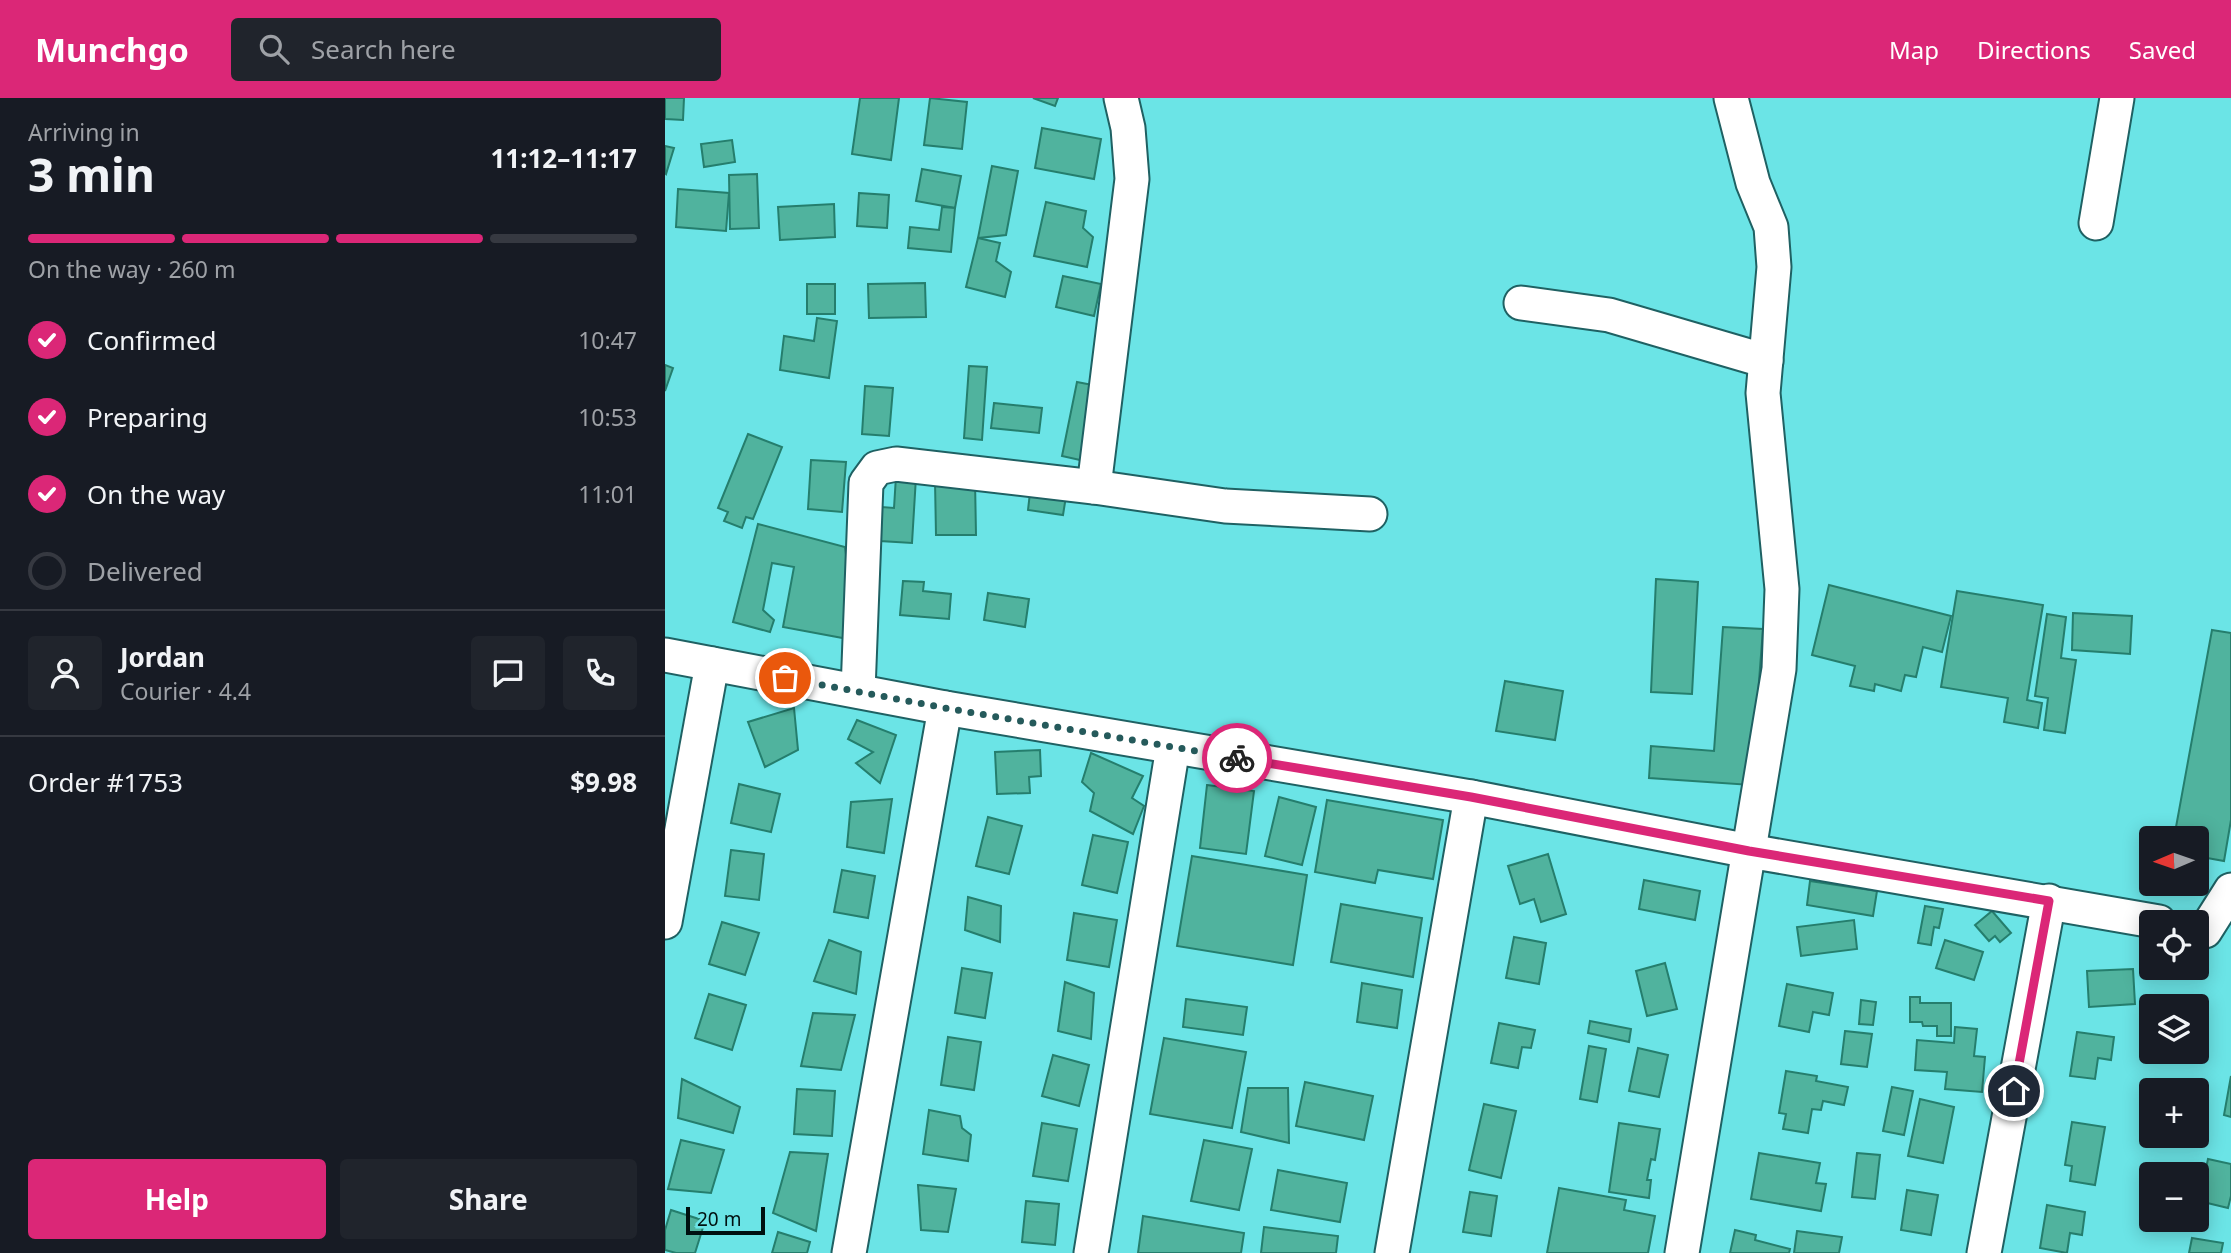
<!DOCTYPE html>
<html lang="en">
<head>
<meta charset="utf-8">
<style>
  :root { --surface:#171b24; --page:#20242c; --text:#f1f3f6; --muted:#9ea1a6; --line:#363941; --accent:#db2777 }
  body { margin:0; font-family:"Noto Sans",sans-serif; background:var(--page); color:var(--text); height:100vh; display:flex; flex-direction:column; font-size:26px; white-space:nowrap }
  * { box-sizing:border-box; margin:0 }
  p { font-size:23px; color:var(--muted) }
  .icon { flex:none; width:38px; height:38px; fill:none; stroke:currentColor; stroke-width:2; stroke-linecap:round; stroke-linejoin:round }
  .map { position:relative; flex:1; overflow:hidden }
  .panel { display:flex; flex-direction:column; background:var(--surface); width:665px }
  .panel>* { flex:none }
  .needle { width:46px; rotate:268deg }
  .buttons { position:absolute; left:1474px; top:728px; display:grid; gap:14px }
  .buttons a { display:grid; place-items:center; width:70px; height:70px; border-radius:7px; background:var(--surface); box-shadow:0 4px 18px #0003; font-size:35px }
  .scale { position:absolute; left:21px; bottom:18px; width:79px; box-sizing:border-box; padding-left:7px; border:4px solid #001010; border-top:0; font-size:19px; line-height:24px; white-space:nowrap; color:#001010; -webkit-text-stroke:5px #6be4e6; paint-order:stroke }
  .pin { position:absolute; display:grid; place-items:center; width:60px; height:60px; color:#fff; margin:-30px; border:4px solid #fff; border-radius:50%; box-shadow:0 2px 7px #0007 }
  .courier { position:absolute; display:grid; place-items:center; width:70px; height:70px; margin:-35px; border:5px solid #db2777; border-radius:50%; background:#fff; color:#222; box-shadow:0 2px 9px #0007 }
  .head em { font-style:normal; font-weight:700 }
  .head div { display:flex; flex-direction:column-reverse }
  .head { display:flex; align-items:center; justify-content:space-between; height:119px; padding:0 28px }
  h1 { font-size:46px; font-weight:700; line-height:52px }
  .bar { display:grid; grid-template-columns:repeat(4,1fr); gap:10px 7px; align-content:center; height:84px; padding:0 28px }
  .bar i { height:9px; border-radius:5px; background:var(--line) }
  .bar .selected { background:var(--accent) }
  .bar p { grid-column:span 4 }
  .line { display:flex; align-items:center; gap:18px; padding:0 28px; border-top:2px solid var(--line) }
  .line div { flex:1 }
  .round { display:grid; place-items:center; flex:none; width:74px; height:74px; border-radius:7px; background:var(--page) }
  ol { padding:0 28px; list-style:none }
  li { display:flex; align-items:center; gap:21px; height:77px }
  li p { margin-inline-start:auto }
  li .icon { padding:7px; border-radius:50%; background:var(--accent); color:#fff; stroke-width:4 }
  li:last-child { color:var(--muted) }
  li i { width:38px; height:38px; border:4px solid var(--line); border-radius:50% }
  .primary-button { display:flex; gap:14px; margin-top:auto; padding:14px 28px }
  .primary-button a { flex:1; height:80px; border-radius:7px; background:var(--accent); color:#fff; font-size:28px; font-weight:700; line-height:80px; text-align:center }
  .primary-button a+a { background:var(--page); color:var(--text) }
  header { display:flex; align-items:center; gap:42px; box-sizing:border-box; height:98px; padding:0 35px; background:var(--accent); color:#fff }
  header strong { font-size:33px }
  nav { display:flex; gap:38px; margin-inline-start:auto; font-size:24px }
  .search { width:490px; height:63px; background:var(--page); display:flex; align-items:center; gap:18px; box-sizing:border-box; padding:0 24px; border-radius:7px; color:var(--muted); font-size:26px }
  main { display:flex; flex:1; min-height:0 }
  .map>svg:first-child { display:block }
  .building { fill:#50b39e; stroke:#257e6d; stroke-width:2 }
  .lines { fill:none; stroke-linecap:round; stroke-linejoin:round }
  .minor-casing { stroke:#1f6163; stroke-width:37 }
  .minor { stroke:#fff; stroke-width:33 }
  .done { stroke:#255a5b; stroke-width:7; stroke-dasharray:0 12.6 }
  .route { stroke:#db2777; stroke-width:9 }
</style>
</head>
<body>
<header>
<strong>Munchgo</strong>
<div class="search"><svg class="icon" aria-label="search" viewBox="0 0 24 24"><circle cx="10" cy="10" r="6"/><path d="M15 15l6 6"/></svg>Search here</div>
<nav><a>Map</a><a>Directions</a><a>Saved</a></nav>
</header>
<main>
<section class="panel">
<div class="head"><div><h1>3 min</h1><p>Arriving in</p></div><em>11:12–11:17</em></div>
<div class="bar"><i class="selected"></i><i class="selected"></i><i class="selected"></i><i></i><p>On the way · 260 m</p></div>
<ol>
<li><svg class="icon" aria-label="check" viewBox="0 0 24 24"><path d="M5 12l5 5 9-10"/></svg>Confirmed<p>10:47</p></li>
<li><svg class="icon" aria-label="check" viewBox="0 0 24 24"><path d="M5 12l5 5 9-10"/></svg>Preparing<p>10:53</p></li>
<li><svg class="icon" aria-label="check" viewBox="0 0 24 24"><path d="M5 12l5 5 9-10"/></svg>On the way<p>11:01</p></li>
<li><i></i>Delivered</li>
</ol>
<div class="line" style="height:126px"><a class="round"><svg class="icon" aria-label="person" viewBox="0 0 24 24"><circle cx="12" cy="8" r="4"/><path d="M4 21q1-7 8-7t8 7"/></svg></a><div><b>Jordan</b><p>Courier · 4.4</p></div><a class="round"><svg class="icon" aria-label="chat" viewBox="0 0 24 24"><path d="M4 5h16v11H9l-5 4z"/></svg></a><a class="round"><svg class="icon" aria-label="phone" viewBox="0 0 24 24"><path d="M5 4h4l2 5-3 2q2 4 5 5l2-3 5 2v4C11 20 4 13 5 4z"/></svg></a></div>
<div class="line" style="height:91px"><div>Order #1753</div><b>$9.98</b></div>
<div class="primary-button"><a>Help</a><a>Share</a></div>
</section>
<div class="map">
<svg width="1566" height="1155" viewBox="0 0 1566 1155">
  <rect width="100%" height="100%" fill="#6be4e6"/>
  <!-- building -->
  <g class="building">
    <path d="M0 0H19L18 22 0 21Z"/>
    <path d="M195 0H234L226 62 187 56Z"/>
    <path d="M265 0 302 4 297 51 259 47Z"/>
    <path d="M368 0H393L390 8Z"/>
    <path d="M377 30 436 41 429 81 370 70Z"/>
    <path d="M67 42 70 64 39 69 36 46Z"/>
    <path d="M0 48 9 50 1 76 0 75Z"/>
    <path d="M327 68 353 73 341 137 313 140Z"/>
    <path d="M257 71 296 78 290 110 251 103Z"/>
    <path d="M92 76 94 130 65 131 64 77Z"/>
    <path d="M13 91 64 95 61 133 11 129Z"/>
    <path d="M194 95 224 97 222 130 192 128Z"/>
    <path d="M381 104 421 113 418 130 428 139 422 169 369 158Z"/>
    <path d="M169 106 170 139 115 142 113 109Z"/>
    <path d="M277 109 290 110 286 154 243 150 245 129 274 132Z"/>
    <path d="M313 140 335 145 331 163 346 174 340 199 301 189Z"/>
    <path d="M398 178 436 186 429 218 391 209Z"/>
    <path d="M260 185 261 219 204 220 203 186Z"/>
    <rect x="142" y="186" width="28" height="30"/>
    <path d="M152 220 172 223 164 280 115 272 119 238 149 243Z"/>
    <path d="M0 267 8 270 0 293Z"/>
    <path d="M304 268 322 269 317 342 299 340Z"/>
    <path d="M412 284 438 289 424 364 397 358Z"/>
    <path d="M200 288 228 290 224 338 197 336Z"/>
    <path d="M329 305 377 310 374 335 326 330Z"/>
    <path d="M83 336 117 349 88 421 81 419 77 430 59 423 63 414 53 410Z"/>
    <path d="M146 362 181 364 177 414 143 411Z"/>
    <path d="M231 378 251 379 247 445 215 443 217 409 229 410Z"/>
    <path d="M310 382 311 437H271L270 383Z"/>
    <path d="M366 386 402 392 398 417 363 412Z"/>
    <path d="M93 426 180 449 188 510 183 541 118 529 129 469 107 465 98 512 109 522 105 534 68 524Z"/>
    <path d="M991 481 1033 484 1027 596 986 594Z"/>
    <path d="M238 483 259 484 258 493 286 496 284 521 235 517Z"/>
    <path d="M1164 487 1286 518 1277 554 1258 549 1251 579 1240 577 1236 593 1210 586 1209 593 1185 588 1190 568 1147 557Z"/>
    <path d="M1292 493 1378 507 1362 602 1377 605 1373 630 1339 624 1343 600 1276 589Z"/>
    <path d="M323 495 364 501 360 529 319 522Z"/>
    <path d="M1408 515 1467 518 1465 556 1407 552Z"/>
    <path d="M1382 516 1401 519 1396 560 1411 562 1400 635 1379 632 1383 600 1370 598Z"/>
    <path d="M1058 529 1098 531 1086 687 984 680 986 648 1049 653Z"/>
    <path d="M1547 532 1566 535V722L1559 763 1531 758V740H1509Z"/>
    <path d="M840 583 898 593 890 642 831 633Z"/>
    <path d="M129 610 133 652 100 669 83 624Z"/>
    <path d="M192 622 231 637 215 685 191 665 208 654 183 641Z"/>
    <path d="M375 652 376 678 364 679 365 695 332 696 330 654Z"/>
    <path d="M426 655 478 678 467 700 479 708 468 736 425 713 429 695 417 684Z"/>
    <path d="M74 686 115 696 106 734 66 725Z"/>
    <path d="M542 687 589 693 581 756 535 750Z"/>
    <path d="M614 699 651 709 637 767 600 758Z"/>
    <path d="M227 701 219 755 182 749 186 704Z"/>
    <path d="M662 702 778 722 768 781 713 772 710 785 650 774Z"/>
    <path d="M323 719 357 728 344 776 311 768Z"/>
    <path d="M428 737 463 744 452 795 417 787Z"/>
    <path d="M66 752 99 756 94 802 60 798Z"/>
    <path d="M883 756 901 816 876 824 869 801 855 806 843 768Z"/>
    <path d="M527 758 642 777 628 867 512 848Z"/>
    <path d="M177 772 210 778 203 820 169 814Z"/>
    <path d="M979 782 1035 793 1030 822 974 811Z"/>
    <path d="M1145 783 1212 793 1208 818 1142 807Z"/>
    <path d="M303 799 336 808 335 844 300 832Z"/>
    <path d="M676 806 757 820 748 879 666 864Z"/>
    <path d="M1260 808 1278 811 1274 830 1269 829 1266 847 1253 845Z"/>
    <path d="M1327 813 1346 835 1335 844 1330 838 1324 843 1310 827Z"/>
    <path d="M409 815 452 822 444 869 402 862Z"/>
    <path d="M1189 822 1192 851 1136 858 1132 829Z"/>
    <path d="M57 824 94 835 80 877 44 866Z"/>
    <path d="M849 839 881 845 874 886 841 880Z"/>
    <path d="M164 842 196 854 191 896 149 883Z"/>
    <path d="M1280 842 1318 854 1309 882 1271 870Z"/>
    <path d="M1000 865 1012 911 982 918 971 873Z"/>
    <path d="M297 870 327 875 320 920 290 915Z"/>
    <path d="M1468 871 1470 906 1424 909 1422 873Z"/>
    <path d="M400 884 429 895 426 941 393 933Z"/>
    <path d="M697 885 737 892 732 930 692 924Z"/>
    <path d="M1122 886 1168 895 1164 917 1148 914 1144 934 1114 928Z"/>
    <path d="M44 896 81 907 67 952 30 940Z"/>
    <path d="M1245 899H1255V905H1286V938H1272V928H1258L1257 924H1245Z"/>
    <path d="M521 901 582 909 578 937 518 929Z"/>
    <path d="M1196 902 1211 904 1208 927 1194 926Z"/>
    <path d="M148 915 190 917 176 972 136 968Z"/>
    <path d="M925 923 966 931 964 944 923 935Z"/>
    <path d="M834 925 870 932 866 950 857 949 853 970 826 965Z"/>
    <path d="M1290 929 1312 931 1309 958 1320 959 1317 994 1280 991 1282 974 1250 972 1252 942 1289 945Z"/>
    <path d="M1180 933 1207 936 1202 969 1176 966Z"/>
    <path d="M1412 934 1449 939 1446 962 1433 960 1430 981 1405 978Z"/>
    <path d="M283 939 316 944 309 992 276 987Z"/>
    <path d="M499 940 581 954 567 1030 485 1016Z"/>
    <path d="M924 948 941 951 932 1004 915 1001Z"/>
    <path d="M973 950 1003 957 994 999 964 993Z"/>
    <path d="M388 957 424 967 414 1008 377 998Z"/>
    <path d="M1121 973 1152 978 1151 983 1183 989 1179 1007 1158 1003 1156 1012 1147 1011 1143 1035 1118 1031 1121 1016 1114 1015Z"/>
    <path d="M1566 978V1019L1559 1017Z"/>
    <path d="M17 981 75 1009 68 1035 13 1020Z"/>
    <path d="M640 984 708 998 699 1042 631 1028Z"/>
    <path d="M1227 989 1248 993 1239 1037 1218 1033Z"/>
    <path d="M583 990H623L624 1045 576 1034Z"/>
    <path d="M132 991 170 993 167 1038 129 1036Z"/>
    <path d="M1255 1001 1289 1009 1278 1065 1243 1058Z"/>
    <path d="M819 1006 851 1013 836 1080 804 1072Z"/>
    <path d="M264 1012 295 1018 297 1030 306 1037 303 1063 258 1056Z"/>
    <path d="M1407 1024 1440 1029 1430 1087 1405 1083 1407 1068 1400 1067Z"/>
    <path d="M377 1025 412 1031 403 1083 368 1078Z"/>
    <path d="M954 1025 995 1031 990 1062 986 1061 982 1082H986L984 1100 944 1094Z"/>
    <path d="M16 1042 59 1052 46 1095 3 1091Z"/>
    <path d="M539 1042 587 1051 574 1112 526 1103Z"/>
    <path d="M125 1054 163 1056 151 1133 108 1115Z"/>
    <path d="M1094 1055 1155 1065 1151 1085 1161 1086 1156 1113 1086 1101Z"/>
    <path d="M1192 1055 1215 1057 1210 1101 1187 1099Z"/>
    <path d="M1543 1061 1566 1066V1098L1563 1110 1534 1103Z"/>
    <path d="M613 1072 682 1085 675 1124 606 1112Z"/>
    <path d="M253 1087 291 1091 283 1134 256 1132Z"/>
    <path d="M894 1090 961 1102 959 1112 990 1118 983 1155H882Z"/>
    <path d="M1242 1092 1273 1097 1266 1137 1236 1132Z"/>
    <path d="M805 1094 832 1098 826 1138 798 1134Z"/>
    <path d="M361 1103 394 1106 390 1147 357 1144Z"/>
    <path d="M1382 1107 1420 1114 1417 1137 1405 1135 1402 1155 1375 1150Z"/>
    <path d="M6 1112 40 1123 30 1155H11L0 1152V1132Z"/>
    <path d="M478 1118 579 1135 576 1155H473Z"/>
    <path d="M599 1129 673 1138 671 1155H596Z"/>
    <path d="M1070 1132 1091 1137 1090 1142 1125 1151 1124 1155H1065Z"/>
    <path d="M1132 1133 1177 1139 1174 1155H1129Z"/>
    <path d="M113 1134 145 1144 142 1155H107Z"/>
    <path d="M1527 1140 1558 1145 1556 1155H1524Z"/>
  </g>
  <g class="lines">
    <!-- minor casing -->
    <g class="minor-casing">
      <g id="minor">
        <path d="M1431 125 1452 0"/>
        <path d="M856 205 944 217 1101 263"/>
        <path d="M429 389 467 81 463 30 456 0"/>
        <path d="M0 557 280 610 806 699 1084 753 1494 824"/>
        <path d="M193 593 201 385 212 370 231 366 429 389 560 408 705 416"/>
        <path d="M0 824 47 566"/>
        <path d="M1540 833 1566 792"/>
        <path d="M184 1155 280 610"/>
        <path d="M426 1155 508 649"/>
        <path d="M727 1155 806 699"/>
        <path d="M1017 1155 1114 571 1117 491 1098 295 1109 169 1106 129 1088 85 1066 0"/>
        <path d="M1319 1155 1384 803"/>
      </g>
    </g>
    <!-- minor -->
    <use href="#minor" class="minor"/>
  </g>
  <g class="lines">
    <!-- done -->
    <path class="done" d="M120 580 280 610 572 660"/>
    <!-- route -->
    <path class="route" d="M572 660 806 699 1084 753 1384 803 1349 993"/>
  </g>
</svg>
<div class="buttons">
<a><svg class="needle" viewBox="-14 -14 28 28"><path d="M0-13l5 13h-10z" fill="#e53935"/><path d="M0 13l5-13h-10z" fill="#9ea1a6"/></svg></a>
<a><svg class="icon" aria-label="locate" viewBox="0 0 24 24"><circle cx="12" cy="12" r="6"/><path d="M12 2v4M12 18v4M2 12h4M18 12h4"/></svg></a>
<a><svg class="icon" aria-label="layers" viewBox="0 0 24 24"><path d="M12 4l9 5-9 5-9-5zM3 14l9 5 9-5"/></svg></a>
<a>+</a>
<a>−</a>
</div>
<div class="scale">20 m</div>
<div class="pin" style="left:120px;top:580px;background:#ea580c"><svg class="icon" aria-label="bag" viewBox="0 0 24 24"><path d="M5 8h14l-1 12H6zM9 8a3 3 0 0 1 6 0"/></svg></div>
<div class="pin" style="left:1349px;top:993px;background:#1f2937"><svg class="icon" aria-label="home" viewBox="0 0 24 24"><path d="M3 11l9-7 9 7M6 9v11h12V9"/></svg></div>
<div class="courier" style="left:572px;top:660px"><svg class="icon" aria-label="bike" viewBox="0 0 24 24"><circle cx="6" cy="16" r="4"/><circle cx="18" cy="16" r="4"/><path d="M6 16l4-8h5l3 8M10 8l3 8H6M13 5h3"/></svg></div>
</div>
</main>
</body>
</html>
